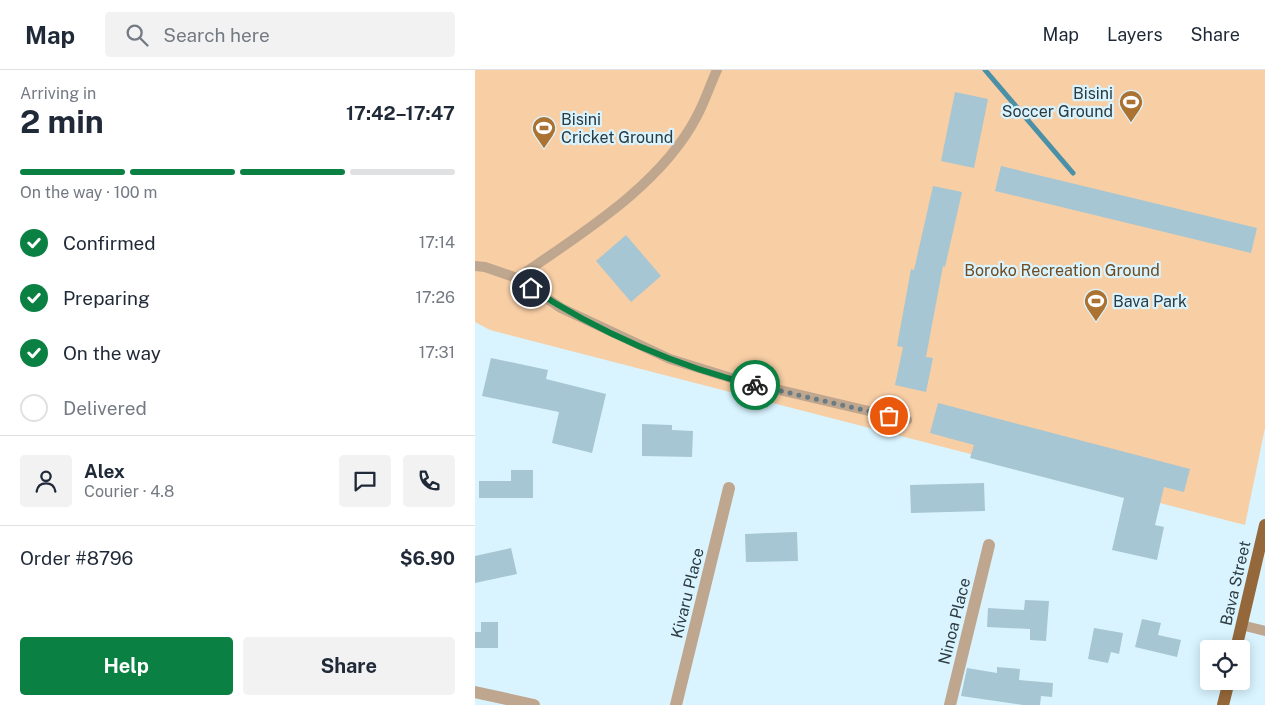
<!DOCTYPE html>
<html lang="en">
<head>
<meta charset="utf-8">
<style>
  :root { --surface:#fff; --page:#f2f2f3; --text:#1f2937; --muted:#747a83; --line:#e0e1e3; --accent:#0b8043 }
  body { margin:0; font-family:"Public Sans",sans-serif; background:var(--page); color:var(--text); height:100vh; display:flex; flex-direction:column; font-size:19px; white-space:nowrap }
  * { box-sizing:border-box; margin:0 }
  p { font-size:16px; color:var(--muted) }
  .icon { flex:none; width:28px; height:28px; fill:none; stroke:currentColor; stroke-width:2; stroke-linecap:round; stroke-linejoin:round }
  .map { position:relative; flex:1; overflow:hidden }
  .side { display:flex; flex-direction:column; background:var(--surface); width:475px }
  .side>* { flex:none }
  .fabs { position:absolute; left:725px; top:570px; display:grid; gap:10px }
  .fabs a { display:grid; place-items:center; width:50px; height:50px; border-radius:5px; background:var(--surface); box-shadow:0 2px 12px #0003; font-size:25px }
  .pin { position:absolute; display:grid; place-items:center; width:42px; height:42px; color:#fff; margin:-21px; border:2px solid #fff; border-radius:50%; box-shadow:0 1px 5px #0007 }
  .courier { position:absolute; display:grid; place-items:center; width:50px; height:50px; margin:-25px; border:4px solid #0b8043; border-radius:50%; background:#fff; color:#222; box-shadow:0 1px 6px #0007 }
  .head em { font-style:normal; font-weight:700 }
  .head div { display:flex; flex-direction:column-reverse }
  .head { display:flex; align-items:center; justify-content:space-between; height:85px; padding:0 20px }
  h1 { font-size:32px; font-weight:700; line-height:38px }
  .bar { display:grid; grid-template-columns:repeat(4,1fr); gap:8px 5px; align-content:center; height:60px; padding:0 20px }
  .bar i { height:6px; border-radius:4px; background:var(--line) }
  .bar .current { background:var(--accent) }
  .bar p { grid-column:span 4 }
  .line { display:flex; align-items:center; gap:12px; padding:0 20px; border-top:1px solid var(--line) }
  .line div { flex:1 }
  .round { display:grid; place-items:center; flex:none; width:52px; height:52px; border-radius:5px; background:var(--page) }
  ol { padding:0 20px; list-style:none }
  li { display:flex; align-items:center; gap:15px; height:55px }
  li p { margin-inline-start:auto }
  li .icon { padding:5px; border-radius:50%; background:var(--accent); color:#fff; stroke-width:4 }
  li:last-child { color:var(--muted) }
  li i { width:28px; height:28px; border:2px solid var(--line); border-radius:50% }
  .cta { display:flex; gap:10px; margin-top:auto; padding:10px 20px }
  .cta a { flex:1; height:58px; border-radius:5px; background:var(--accent); color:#fff; font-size:20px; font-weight:700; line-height:58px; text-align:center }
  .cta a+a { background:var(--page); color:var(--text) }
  header { display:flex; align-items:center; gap:30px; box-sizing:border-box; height:70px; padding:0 25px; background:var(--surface); border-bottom:1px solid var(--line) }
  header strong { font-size:24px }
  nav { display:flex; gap:28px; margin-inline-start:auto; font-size:18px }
  .search { width:350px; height:45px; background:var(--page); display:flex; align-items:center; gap:12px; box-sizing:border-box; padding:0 18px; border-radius:5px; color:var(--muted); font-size:19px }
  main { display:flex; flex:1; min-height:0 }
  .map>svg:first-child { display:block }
  .green { fill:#f8cea5 }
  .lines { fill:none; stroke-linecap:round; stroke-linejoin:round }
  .stream { stroke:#4a90a7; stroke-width:5 }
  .building { fill:#a5c6d2 }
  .service { stroke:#bfa68e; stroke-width:10 }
  .minor { stroke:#bfa68e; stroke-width:12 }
  .tertiary { stroke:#bfa68e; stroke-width:12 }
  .primary { stroke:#94683a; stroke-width:12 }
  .done { stroke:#697c83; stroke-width:5; stroke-dasharray:0 9 }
  .route { stroke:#0b8043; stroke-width:6 }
  .labels { text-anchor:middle; stroke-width:4.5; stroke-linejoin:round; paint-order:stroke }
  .poi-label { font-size:16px; fill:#2d3b40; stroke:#d9f4ff; text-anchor:start }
  .park-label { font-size:16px; fill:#714b20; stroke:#d9f4ff }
  .street-label { font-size:16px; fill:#2d3b40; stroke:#d9f4ff }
</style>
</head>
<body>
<header>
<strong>Map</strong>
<div class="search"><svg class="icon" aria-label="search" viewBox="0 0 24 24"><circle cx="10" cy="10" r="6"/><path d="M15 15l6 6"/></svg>Search here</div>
<nav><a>Map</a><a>Layers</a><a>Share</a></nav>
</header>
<main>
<section class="side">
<div class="head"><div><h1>2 min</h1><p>Arriving in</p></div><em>17:42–17:47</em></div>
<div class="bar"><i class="current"></i><i class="current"></i><i class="current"></i><i></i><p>On the way · 100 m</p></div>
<ol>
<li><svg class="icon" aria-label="check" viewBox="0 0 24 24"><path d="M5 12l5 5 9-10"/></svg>Confirmed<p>17:14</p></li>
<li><svg class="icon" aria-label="check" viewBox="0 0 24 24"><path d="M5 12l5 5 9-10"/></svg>Preparing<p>17:26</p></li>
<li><svg class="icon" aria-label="check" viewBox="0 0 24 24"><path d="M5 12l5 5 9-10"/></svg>On the way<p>17:31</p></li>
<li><i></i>Delivered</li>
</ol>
<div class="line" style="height:90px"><a class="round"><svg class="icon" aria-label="person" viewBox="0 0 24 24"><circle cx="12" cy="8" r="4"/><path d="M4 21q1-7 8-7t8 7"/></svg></a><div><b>Alex</b><p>Courier · 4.8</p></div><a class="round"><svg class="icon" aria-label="chat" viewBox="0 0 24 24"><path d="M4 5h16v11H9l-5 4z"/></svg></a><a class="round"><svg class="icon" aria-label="phone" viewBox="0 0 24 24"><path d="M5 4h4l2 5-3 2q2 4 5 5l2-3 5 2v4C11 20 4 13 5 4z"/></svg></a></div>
<div class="line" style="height:65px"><div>Order #8796</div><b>$6.90</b></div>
<div class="cta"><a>Help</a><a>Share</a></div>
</section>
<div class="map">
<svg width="790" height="635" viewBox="0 0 790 635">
  <rect width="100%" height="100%" fill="#d9f4ff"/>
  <!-- green -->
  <path class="green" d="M0 0H790V358L770 455 15 260 0 252Z"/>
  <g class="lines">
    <!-- stream -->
    <path class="stream" d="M510 0 598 103"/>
  </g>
  <!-- building -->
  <g class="building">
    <path d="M480 22 513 29 499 98 466 91Z"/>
    <path d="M526 96 782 158 776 183 520 121Z"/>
    <path d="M458 116 487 122 470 197 468 196 451 287 458 288 451 322 420 315 428 277 422 276 436 199 439 200Z"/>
    <path d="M151 165 186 206 156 232 121 191Z"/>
    <path d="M16 288 73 300 71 309 131 324 117 383 77 373 84 342 7 326Z"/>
    <path d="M463 333 715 399 709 422 689 417 680 455 689 457 682 490 637 480 649 428 495 388 499 375 455 363Z"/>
    <path d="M167 354 197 355V360L218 361 217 387 167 386Z"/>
    <path d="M36 400H58V428H4V411H36Z"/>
    <path d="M509 413 510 441 436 443 435 415Z"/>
    <path d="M322 462 323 491 271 492 270 464Z"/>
    <path d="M36 478 42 504 0 513V486Z"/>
    <path d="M550 530 574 531 571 571 555 570V559L512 557 513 538 549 540Z"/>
    <path d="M667 549 686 553 683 565 706 570 702 587 660 577Z"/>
    <path d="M6 552H23V578H0V562H6Z"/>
    <path d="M619 558 648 563 644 584 636 582 633 593 613 589Z"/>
    <path d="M522 597 545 599 544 610 578 613 577 627 566 626 565 635H548L486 626 492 598 522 603Z"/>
  </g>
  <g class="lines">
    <!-- service -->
    <g class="service">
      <path d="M0 196 10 197 42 208C104 165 186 116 222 46 230 31 235 15 242 0"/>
      <path d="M42 208 86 238 195 289 266 311 432 350"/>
      <path d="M766 555 790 561"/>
    </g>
    <!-- minor -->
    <g class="minor">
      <path d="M201 635 254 418"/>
      <path d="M475 635 514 475"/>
    </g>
    <!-- tertiary -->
    <path class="tertiary" d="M0 622 59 635"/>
    <!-- primary -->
    <g class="primary">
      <path d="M761 579 790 455"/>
      <path d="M748 635 754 611"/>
    </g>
  </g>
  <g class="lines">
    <!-- done -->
    <path class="done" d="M280 315 414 346"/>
    <!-- route -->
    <path class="route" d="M56 218C121 261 205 298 280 315"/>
  </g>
  <!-- icons -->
  <defs>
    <g id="stadium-pin" transform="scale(1.25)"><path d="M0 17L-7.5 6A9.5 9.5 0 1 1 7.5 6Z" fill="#ab7231" stroke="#d9f4ff"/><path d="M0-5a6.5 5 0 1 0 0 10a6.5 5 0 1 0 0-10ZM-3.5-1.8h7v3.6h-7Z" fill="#fff"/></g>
  </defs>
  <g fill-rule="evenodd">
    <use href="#stadium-pin" x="656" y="32"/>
    <use href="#stadium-pin" x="69" y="58"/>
    <use href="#stadium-pin" x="621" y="231"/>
  </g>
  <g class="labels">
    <!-- poi labels -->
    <g class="poi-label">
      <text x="638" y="29" text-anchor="end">Bisini<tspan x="638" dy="18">Soccer Ground</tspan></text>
      <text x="86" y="55">Bisini<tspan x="86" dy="18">Cricket Ground</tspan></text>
      <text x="638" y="237">Bava Park</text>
    </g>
    <!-- park labels -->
    <g class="park-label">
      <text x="587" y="206">Boroko Recreation Ground</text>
    </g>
    <!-- street labels -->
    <g class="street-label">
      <text transform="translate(760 513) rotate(-77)" y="6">Bava Street</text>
      <text transform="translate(212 523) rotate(-76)" y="6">Kivaru Place</text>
      <text transform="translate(479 551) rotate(-76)" y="6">Ninoa Place</text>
    </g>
  </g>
</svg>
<div class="fabs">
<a><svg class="icon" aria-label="locate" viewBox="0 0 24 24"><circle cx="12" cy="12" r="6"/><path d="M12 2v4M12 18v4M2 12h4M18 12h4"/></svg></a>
</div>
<div class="pin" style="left:414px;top:346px;background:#ea580c"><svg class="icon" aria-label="bag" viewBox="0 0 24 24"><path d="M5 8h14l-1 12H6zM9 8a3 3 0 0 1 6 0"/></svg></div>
<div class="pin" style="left:56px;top:218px;background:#1f2937"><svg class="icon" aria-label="home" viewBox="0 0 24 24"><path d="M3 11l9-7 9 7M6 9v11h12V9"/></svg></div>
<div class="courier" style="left:280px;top:315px"><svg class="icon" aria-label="bike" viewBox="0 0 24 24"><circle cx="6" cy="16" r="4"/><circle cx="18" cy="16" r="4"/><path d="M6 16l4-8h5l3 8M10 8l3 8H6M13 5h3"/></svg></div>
</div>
</main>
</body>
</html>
